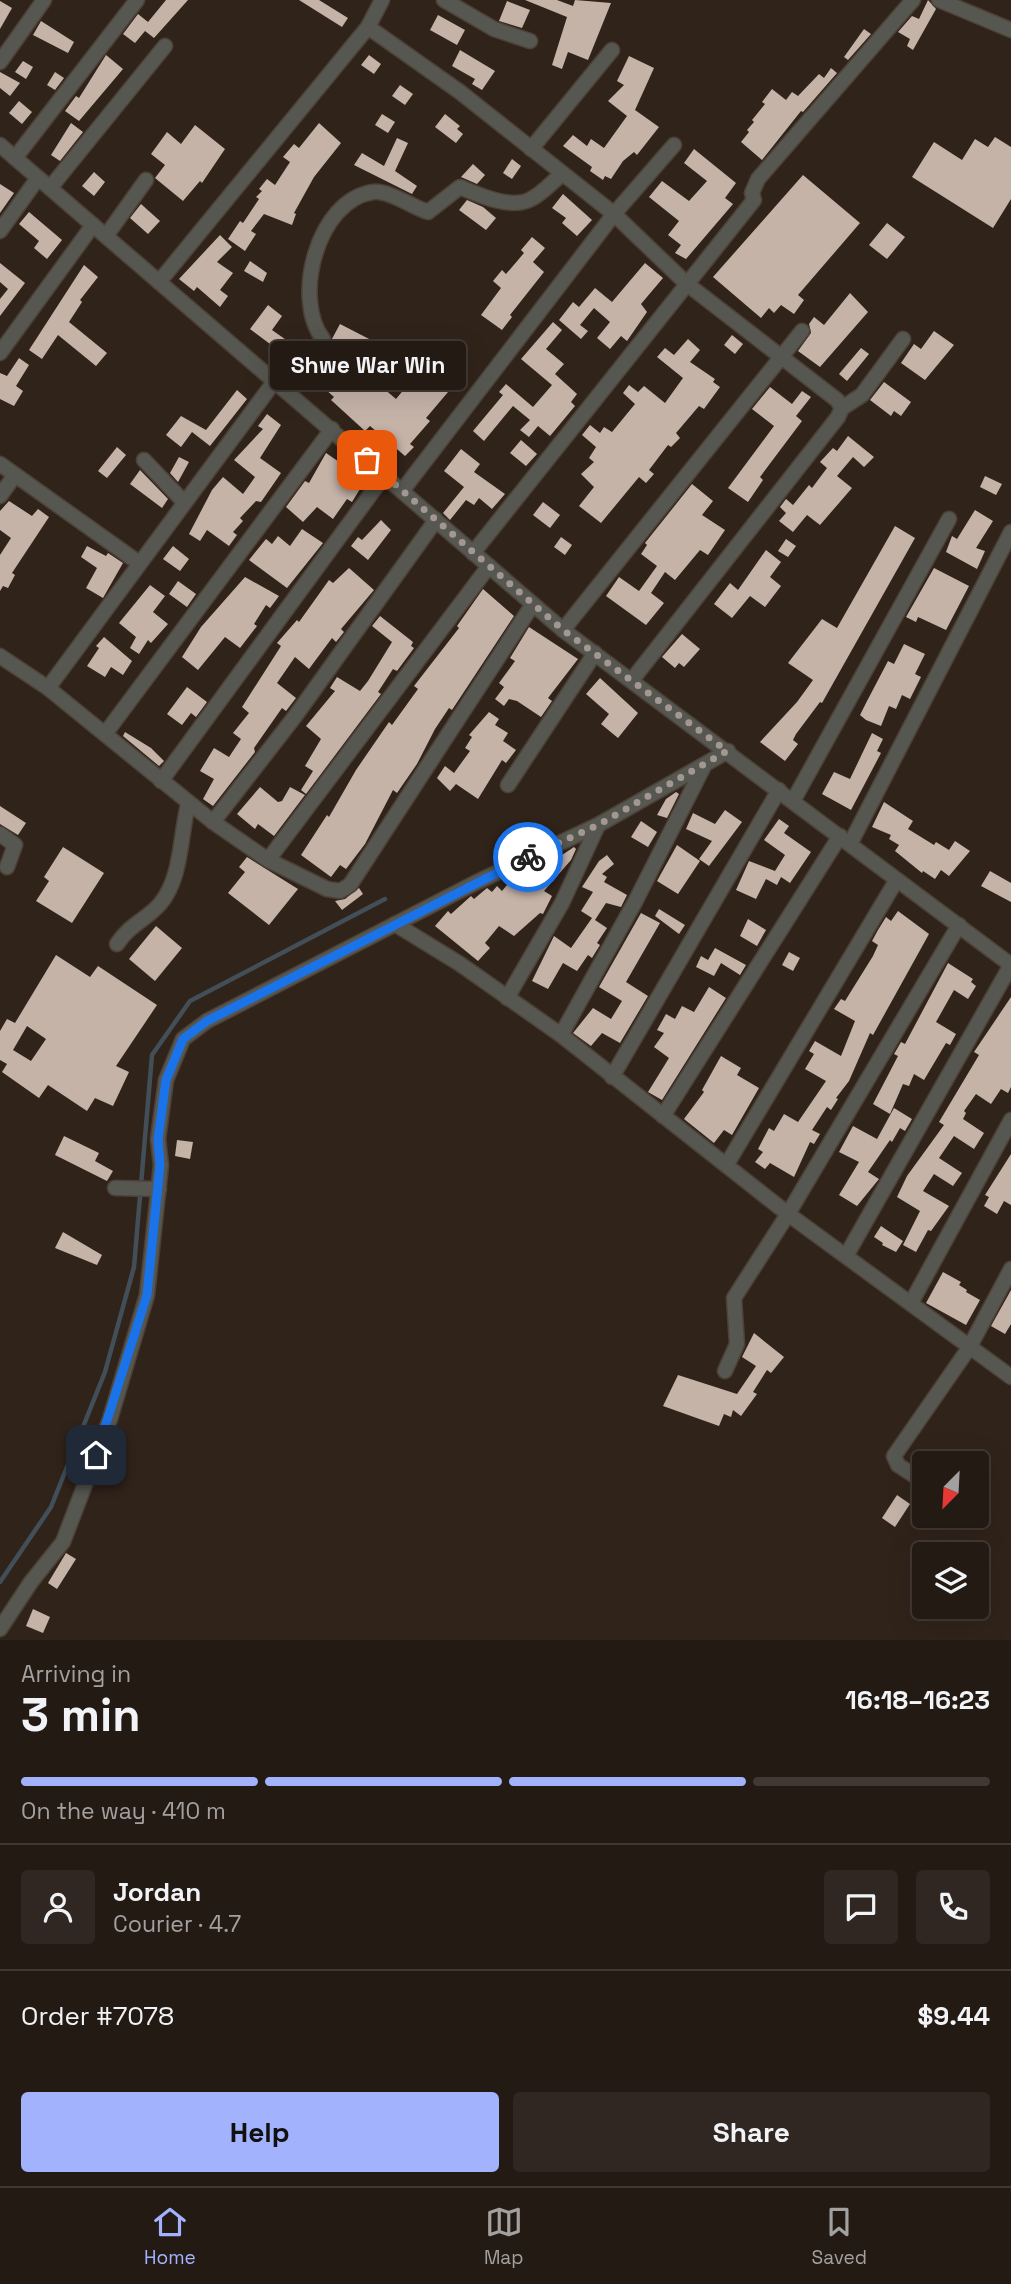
<!DOCTYPE html>
<html lang="en">
<head>
<meta charset="utf-8">
<style>
  :root { --surface:#241a14; --page:#302722; --text:#f1f3f6; --muted:#a3a1a0; --line:#413834; --accent:#a3b2fd }
  body { margin:0; font-family:"Space Grotesk",sans-serif; background:var(--page); color:var(--text); height:100vh; display:flex; flex-direction:column; font-size:26px; white-space:nowrap }
  * { box-sizing:border-box; margin:0 }
  p { font-size:23px; color:var(--muted) }
  .icon { flex:none; width:38px; height:38px; fill:none; stroke:currentColor; stroke-width:2; stroke-linecap:round; stroke-linejoin:round }
  .map { position:relative; height:1640px; overflow:hidden }
  .details { display:flex; flex-direction:column; background:var(--surface); flex:1 }
  .details>* { flex:none }
  .needle { width:46px; rotate:204deg }
  .fabs { position:absolute; left:912px; top:1451px; display:grid; gap:14px }
  .fabs a { display:grid; place-items:center; width:77px; height:77px; border-radius:7px; background:var(--surface); box-shadow:0 7px 28px #0002,0 0 0 2px var(--line); font-size:35px }
  .pin { position:absolute; display:grid; place-items:center; width:60px; height:60px; color:#fff; margin:-30px; border-radius:14px; box-shadow:0 4px 10px #0006 }
  .courier { position:absolute; display:grid; place-items:center; width:70px; height:70px; margin:-35px; border:5px solid #1a73e8; border-radius:50%; background:#fff; color:#222; box-shadow:0 2px 9px #0007 }
  .bubble { position:absolute; height:49px; border-radius:7px; background:var(--surface); box-shadow:0 7px 28px #0002,0 0 0 2px var(--line); font-size:23px; font-weight:600; line-height:49px; text-align:center }
  .headline em { font-style:normal; font-weight:600 }
  .headline div { display:flex; flex-direction:column-reverse }
  .headline { display:flex; align-items:center; justify-content:space-between; height:119px; padding:0 21px }
  h1 { font-size:46px; font-weight:600; line-height:52px }
  .bar { display:grid; grid-template-columns:repeat(4,1fr); gap:10px 7px; align-content:center; height:84px; padding:0 21px }
  .bar i { height:9px; border-radius:5px; background:var(--line) }
  .bar .current { background:var(--accent) }
  .bar p { grid-column:span 4 }
  .line { display:flex; align-items:center; gap:18px; padding:0 21px; border-top:2px solid var(--line) }
  .line div { flex:1 }
  .round { display:grid; place-items:center; flex:none; width:74px; height:74px; border-radius:7px; background:var(--page) }
  .button { display:flex; gap:14px; margin-top:auto; padding:14px 21px }
  .button a { flex:1; height:80px; border-radius:7px; background:var(--accent); color:#111; font-size:28px; font-weight:600; line-height:80px; text-align:center }
  .button a+a { background:var(--page); color:var(--text) }
  .tab-bar { display:flex; justify-content:space-around; align-items:center; height:98px; border-top:2px solid var(--line); background:var(--surface); font-size:19px; color:var(--muted) }
  .tab-bar a { display:grid; justify-items:center; gap:4px }
  .tab-bar .current { color:var(--accent) }
  .map>svg:first-child { display:block }
  .lines { fill:none; stroke-linecap:round; stroke-linejoin:round }
  .stream { stroke:#434f58; stroke-width:4.5 }
  .building { fill:#c5b3a8; fill-rule:evenodd }
  .minor-casing { stroke:#4c4037; stroke-width:17 }
  .minor { stroke:#555750; stroke-width:14 }
  .done { stroke:#a29891; stroke-width:7; stroke-dasharray:0 12.6 }
  .route { stroke:#1a73e8; stroke-width:9 }
</style>
</head>
<body>
<div class="map">
<svg width="1011" height="1640" viewBox="0 0 1011 1640">
  <rect width="100%" height="100%" fill="#30231a"/>
  <g class="lines">
    <!-- stream -->
    <path class="stream" d="M0 1582 51 1507 105 1372 134 1267 152 1055 190 1001 385 899"/>
  </g>
  <!-- building -->
  <g class="building">
    <path d="M166 0H188L154 38 145 31 135 43 123 34 138 14 148 22Z"/>
    <path d="M299 0H319L348 18 342 27Z"/>
    <path d="M525 0H557L573 6 575 0 611 3 588 60 568 52 562 69 552 65 567 17Z"/>
    <path d="M928 0 936 9 913 50 907 46 910 39 898 32 912 16 919 19Z"/>
    <path d="M0 1 12 8 0 29Z"/>
    <path d="M507 1 530 10 522 28 499 21Z"/>
    <path d="M438 15 465 30 457 45 430 30Z"/>
    <path d="M41 21 74 42 68 53 33 35Z"/>
    <path d="M864 29 871 34 848 60 844 57Z"/>
    <path d="M460 50 495 71 482 90 472 84 475 79 452 66Z"/>
    <path d="M106 55 123 69 79 121 65 111 76 96 79 98Z"/>
    <path d="M369 55 381 64 374 74 361 65Z"/>
    <path d="M629 56 654 68 635 110 659 127 637 155 634 152 623 161 611 179 605 176 603 180 590 171 592 167 563 146 573 135 587 146 591 139 604 148 627 116 608 101 624 85 617 81Z"/>
    <path d="M23 61 33 67 26 79 15 72Z"/>
    <path d="M831 68 837 73 803 112 801 111 762 160 741 142 749 132 747 130 754 122 752 120 765 104 762 102 772 89 786 100 792 92 798 96 819 74 824 78Z"/>
    <path d="M0 72 20 83 10 96 0 88Z"/>
    <path d="M55 72 64 78 55 90 47 85Z"/>
    <path d="M400 85 413 94 405 105 392 96Z"/>
    <path d="M19 101 32 112 22 124 9 113Z"/>
    <path d="M382 114 395 122 388 133 375 125Z"/>
    <path d="M445 114 460 126 457 129 463 134 456 143 435 127Z"/>
    <path d="M71 123 83 132 60 161 51 155Z"/>
    <path d="M319 123 341 143 314 177 294 213 296 214 292 225 264 214 251 231 256 234 245 251 228 239 240 221 243 223 259 199 256 197 262 191 259 189 267 179 275 185 290 162 283 157 294 144 299 148Z"/>
    <path d="M195 125 225 149 202 183 200 181 183 201 155 178 165 165 151 154 167 132 181 144Z"/>
    <path d="M995 137 1011 147V199L993 228 912 177 934 142 962 160 975 139 988 147Z"/>
    <path d="M397 138 408 143 395 171 417 186 412 194 354 165 362 153 384 166Z"/>
    <path d="M694 149 736 183 725 198 733 204 686 259 675 253 681 245 668 235 679 221 649 197 662 181 689 201 707 181 684 163Z"/>
    <path d="M512 159 521 166 512 179 503 173Z"/>
    <path d="M473 164 485 175 477 184 461 177Z"/>
    <path d="M94 172 105 182 94 196 82 186Z"/>
    <path d="M803 175 860 223 798 295 804 300 794 314 781 305 774 313 769 308 761 318 713 277Z"/>
    <path d="M0 184 14 193 0 213Z"/>
    <path d="M563 194 592 220 577 236 562 223 566 218 552 208Z"/>
    <path d="M467 200 483 207 496 218 486 230 459 210Z"/>
    <path d="M141 204 160 221 148 234 130 218Z"/>
    <path d="M29 212 62 240 47 259 34 248 39 241 19 224Z"/>
    <path d="M887 223 905 237 887 259 869 245Z"/>
    <path d="M220 235 232 247 217 262 233 273 220 290 228 296 220 307 197 287 194 291 179 279Z"/>
    <path d="M532 237 545 248 533 262 544 272 510 315 512 317 502 330 481 315 501 288 493 281 502 270 506 274 524 253 521 250Z"/>
    <path d="M250 261 267 273 263 282 244 271Z"/>
    <path d="M0 263 25 283 0 316V299L8 289 0 282Z"/>
    <path d="M645 263 663 278 641 304 647 312 627 341 621 336 610 349 597 338 610 322 594 308 580 325 588 331 581 339 559 320 573 302 579 307 595 288 612 302Z"/>
    <path d="M84 265 98 277 80 300 82 302 69 322 107 353 96 366 58 335 42 359 29 350Z"/>
    <path d="M850 293 868 312 820 367 798 351 811 333 809 324 814 317 824 325Z"/>
    <path d="M268 305 282 316 272 330 319 363 340 324 373 341 370 345 376 348 363 371 396 399 410 382 392 367 401 357 405 360 416 347 431 359 439 349 468 376 458 388 454 385 426 418 430 421 410 444 414 447 405 456 370 426 365 431 331 400 334 397 307 373 304 377 275 354 278 350 250 329Z"/>
    <path d="M553 322 562 330 546 349 564 364 555 374 577 394 571 402 575 406 550 436 538 426 529 437 520 430 530 420 513 406 484 441 473 431 503 395 499 392 506 384 533 407 552 385 521 359Z"/>
    <path d="M934 331 954 345 925 380 901 363 914 344 921 349Z"/>
    <path d="M732 335 743 344 735 354 724 345Z"/>
    <path d="M688 339 700 350 690 362 715 379 713 382 720 387 704 409 699 406 676 433 680 438 671 447 668 445 649 470 654 474 646 483 639 477 601 523 579 506 594 487 581 474 594 462 589 458 596 447 582 435 590 425 600 433 604 427 612 432 635 404 623 393 629 385 638 392 644 386 665 403 683 378 657 357 665 348 674 355Z"/>
    <path d="M861 348 869 354 847 381 839 374Z"/>
    <path d="M19 358 29 365 16 386 23 391 14 406 0 399V373L7 376Z"/>
    <path d="M884 382 911 402 901 416 894 411 891 416 870 400Z"/>
    <path d="M770 387 792 404 802 391 811 397 796 416 802 421 760 477 763 480 748 502 728 488 774 426 752 409Z"/>
    <path d="M237 390 247 399 210 446 192 432 181 447 166 435 181 416 206 430Z"/>
    <path d="M267 414 281 425 260 458 281 473 270 489 261 502 256 501 240 518 243 521 233 532 237 535 229 546 207 530 200 541 189 534 212 490 223 477 243 494 255 477 234 460 263 429 258 426Z"/>
    <path d="M848 436 874 457 864 467 853 457 837 476 852 488 820 525 807 515 793 532 779 521 786 513 780 507 786 499 793 505 809 485 812 488 827 468 820 462 833 448 837 451Z"/>
    <path d="M521 440 537 454 526 466 510 453Z"/>
    <path d="M117 447 126 455 107 478 98 471Z"/>
    <path d="M461 449 480 464 474 472 505 494 492 509 479 498 474 505 466 500 450 520 443 513 464 487 444 471Z"/>
    <path d="M326 453 348 468 344 472 363 484 352 502 347 499 333 519 317 507 303 522 286 507 305 481 309 483Z"/>
    <path d="M179 457 189 462 178 482 170 473Z"/>
    <path d="M140 470 168 499 162 508 130 484Z"/>
    <path d="M985 476 1002 484 996 495 980 487Z"/>
    <path d="M692 484 713 501 702 515 725 530 708 555 700 550 675 580 665 572 651 593 664 603 646 625 606 596 619 577 639 591 657 566 641 554 647 545 645 543Z"/>
    <path d="M9 501 32 516 38 509 49 517 12 573 15 575 8 588 3 586 0 591V555L11 538 0 530V511Z"/>
    <path d="M543 502 560 515 550 528 533 515Z"/>
    <path d="M975 510 993 521 976 548 985 551 977 569 946 552 952 536 957 539Z"/>
    <path d="M381 520 391 530 368 560 351 546 358 537 362 540Z"/>
    <path d="M895 526 915 538 822 703 820 702 796 734 793 740 798 744 785 761 760 742 797 702 813 680 788 663 822 619 837 628Z"/>
    <path d="M302 529 323 543 287 588 249 560 266 539 272 544 278 536 290 546Z"/>
    <path d="M561 537 572 545 565 555 554 547Z"/>
    <path d="M786 539 796 546 788 557 778 551Z"/>
    <path d="M87 546 106 556 108 553 123 563 103 598 86 588 97 568 81 557Z"/>
    <path d="M173 546 189 559 180 571 163 559Z"/>
    <path d="M766 550 781 562 770 577 781 586 765 607 750 596 732 618 714 604 730 583 738 590Z"/>
    <path d="M349 568 374 590 341 629 344 632 336 642 332 638 309 669 295 657 277 683 296 698 286 711 282 708 254 748 255 752 213 806 203 799 214 779 200 771 214 748 229 757 241 739 233 733 249 713 242 707 281 646 277 643 297 620 299 622 329 580 333 583Z"/>
    <path d="M934 568 969 586 946 630 918 617 916 622 906 617Z"/>
    <path d="M245 577 279 596 270 608 266 605 254 624 257 626 240 648 225 637 198 670 182 657 201 627Z"/>
    <path d="M178 581 196 594 187 607 169 594Z"/>
    <path d="M150 585 165 596 153 612 168 624 151 643 148 640 139 654 130 648 136 637 119 623Z"/>
    <path d="M483 589 514 616 452 710 449 708 435 729 417 764 397 793 393 790 365 844 346 869 340 865 331 877 301 855 327 815 329 817 356 770 389 722 392 725 418 689 414 686 459 628 457 626Z"/>
    <path d="M380 616 413 642 411 646 414 648 397 671 393 669 378 692 381 694 306 794 301 790 313 771 305 766 321 739 306 726 335 691 330 688 337 677 360 691 368 681 392 642 372 626Z"/>
    <path d="M529 627 578 659 548 698 552 701 541 717 517 701 509 699 504 706 495 699 504 687 499 683 515 661 510 658Z"/>
    <path d="M682 634 700 649 684 667 679 663 675 668 662 657Z"/>
    <path d="M104 637 132 661 123 675 111 667 105 677 87 666 99 648 96 646Z"/>
    <path d="M904 644 925 654 915 674 921 677 910 699 902 695 896 709 889 706 881 726 866 720 860 715 866 703 888 661 894 664Z"/>
    <path d="M600 678 638 713 618 738 601 724 609 714 586 694Z"/>
    <path d="M187 687 207 702 196 717 191 713 182 725 167 714Z"/>
    <path d="M489 712 499 719 495 725 508 733 503 741 516 750 506 763 502 760 478 799 456 784 450 791 437 778 445 766 454 773 470 751 465 748 472 737 469 735Z"/>
    <path d="M125 732 151 748 164 761 159 766 123 736Z"/>
    <path d="M872 733 883 739 877 751 881 753 851 810 822 794 834 772 850 779Z"/>
    <path d="M260 787 278 802 282 801 290 787 305 795 274 836 258 824 255 829 237 814Z"/>
    <path d="M676 792 679 794 667 818 657 815 666 799Z"/>
    <path d="M884 802 913 821 908 829 934 845 936 842 949 850 955 841 970 851 949 876 941 870 935 879 923 871 922 873 895 851 899 845 889 839 891 835 872 827Z"/>
    <path d="M0 806 26 823 18 835 0 824Z"/>
    <path d="M725 810 742 822 709 866 699 859 712 841 686 829 693 813 715 824Z"/>
    <path d="M779 819 789 826 784 833 811 852 790 883 781 877 777 885 766 879 756 899 736 890 749 861 775 871 785 855 764 840Z"/>
    <path d="M641 821 657 832 648 847 631 837Z"/>
    <path d="M677 845 700 861 678 894 657 881Z"/>
    <path d="M63 847 104 873 72 923 36 901 49 881 44 877Z"/>
    <path d="M574 847 576 849 571 860 544 891 552 896 543 914 540 913 514 936 499 926 485 943 490 948 478 961 435 926 448 911 451 914 471 896 474 899 487 888 492 892 497 886 502 891 513 878 528 889 546 869 542 866 549 859 553 861Z"/>
    <path d="M607 855 614 864 602 874 607 877 604 882 627 895 621 907 606 903 595 920 607 928 597 943 600 945 592 958 588 955 577 971 563 963 548 989 532 981 554 936 571 948 592 918 581 911 593 892 582 887 599 861Z"/>
    <path d="M247 857 298 889 269 925 228 893 245 872 239 867Z"/>
    <path d="M990 871 1011 883V902L981 886Z"/>
    <path d="M359 888 363 894 342 910 335 901 345 899Z"/>
    <path d="M659 909 685 925 679 934 655 916Z"/>
    <path d="M898 911 929 934 878 1026 873 1035 870 1033 849 1081 836 1098 838 1099 831 1110 827 1107 812 1130 820 1134 814 1144 810 1142 794 1177 770 1163 765 1169 755 1162 763 1152 758 1149 769 1128 774 1131 784 1114 798 1122 826 1081 805 1069 814 1054 809 1051 815 1041 841 1056 855 1021 834 1009 841 999 845 1001 873 956 878 945 872 941 878 930 886 917 891 921Z"/>
    <path d="M641 913 660 923 626 982 648 996 620 1043 602 1033 591 1046 573 1033 593 1008 611 1019 622 1001 599 987Z"/>
    <path d="M748 919 766 930 757 946 740 936Z"/>
    <path d="M156 926 182 948 155 981 129 959Z"/>
    <path d="M715 948 746 965 740 975 721 963 714 976 696 967 701 956 708 960Z"/>
    <path d="M789 952 800 958 793 971 782 965Z"/>
    <path d="M56 955 90 977 98 966 157 1005 116 1066 129 1072 113 1106 95 1098 87 1111 48 1085 39 1098 2 1072 7 1064 0 1060V1031L7 1019 15 1023ZM27 1026 46 1039 31 1061 13 1050Z"/>
    <path d="M948 963 973 979 971 982 976 986 968 999 954 990 936 1022 956 1034 950 1045 946 1043 924 1080 914 1074 909 1086 903 1084 890 1114 873 1104 898 1056 894 1054 897 1049 901 1042 905 1044Z"/>
    <path d="M709 987 726 998 662 1100 648 1092 669 1058 654 1047 664 1033 657 1030 666 1014 675 1019 682 1006 694 1012Z"/>
    <path d="M1011 997V1087L1008 1093 1001 1089 991 1104 976 1094 964 1111 966 1113 963 1119 984 1133 974 1149 954 1136 939 1158 962 1173 953 1186 934 1174 923 1191 949 1206 931 1231 928 1230 916 1252 903 1245 920 1211 897 1197 907 1176 944 1125 939 1122 979 1055 974 1052Z"/>
    <path d="M721 1056 741 1068 737 1075 759 1088 732 1135 724 1130 714 1143 684 1119 704 1092 702 1090Z"/>
    <path d="M894 1108 912 1119 905 1131 900 1128 892 1142 890 1140 868 1172 879 1179 857 1206 839 1195 859 1162 839 1152 853 1126 877 1139Z"/>
    <path d="M64 1136 99 1153 95 1161 113 1171 107 1181 55 1155Z"/>
    <path d="M177 1140 193 1142 190 1159 175 1156Z"/>
    <path d="M1011 1154V1205L1004 1201 997 1214 984 1206 989 1197 985 1195Z"/>
    <path d="M881 1226 903 1241 896 1252 882 1245 883 1243 874 1237Z"/>
    <path d="M63 1232 102 1255 97 1265 55 1248Z"/>
    <path d="M943 1272 961 1282 959 1285 967 1290 966 1292 980 1300 966 1325 926 1303Z"/>
    <path d="M1011 1290V1324L1005 1334 991 1326Z"/>
    <path d="M754 1333 784 1357 771 1373 767 1370 753 1392 757 1394 741 1416 733 1410 731 1417 724 1414 719 1426 663 1406 678 1375 737 1394 756 1366 742 1357Z"/>
    <path d="M111 1445 122 1450 115 1468 104 1464Z"/>
    <path d="M897 1495 910 1504 895 1527 882 1518Z"/>
    <path d="M66 1553 76 1559 57 1589 48 1583Z"/>
    <path d="M33 1609 50 1617 43 1633 26 1626Z"/>
  </g>
  <g class="lines">
    <!-- minor casing -->
    <g class="minor-casing">
      <g id="minor">
        <path d="M444 0 494 29 530 41"/>
        <path d="M939 0 1011 30"/>
        <path d="M368 27 382 0"/>
        <path d="M0 62 44 0"/>
        <path d="M0 145 563 630 1011 965"/>
        <path d="M531 149 612 50"/>
        <path d="M15 158 137 0"/>
        <path d="M50 188 165 46"/>
        <path d="M0 231 38 178"/>
        <path d="M106 236 146 180"/>
        <path d="M159 282 368 27 460 92 614 214 687 284 837 400 842 408 838 417 632 680"/>
        <path d="M323 339C292 299 317 200 373 192 389 190 412 207 428 212L460 187C478 195 512 210 531 199 542 194 552 182 562 174"/>
        <path d="M0 353 93 225"/>
        <path d="M842 408 862 395 903 339"/>
        <path d="M144 460 183 501"/>
        <path d="M0 464 139 563"/>
        <path d="M402 491 614 214 674 145"/>
        <path d="M0 496 15 475"/>
        <path d="M473 553 754 200 752 193 758 179 913 0"/>
        <path d="M563 630 802 331"/>
        <path d="M0 656 48 688 213 822 268 860 327 889 340 891 350 885 533 604"/>
        <path d="M48 688 274 382"/>
        <path d="M105 734 332 429"/>
        <path d="M161 781 384 476"/>
        <path d="M508 785 595 653"/>
        <path d="M793 801 949 519"/>
        <path d="M213 822 296 715 436 520"/>
        <path d="M0 834 15 845 7 867"/>
        <path d="M850 844 1011 532"/>
        <path d="M268 860 489 566"/>
        <path d="M395 924 460 964 561 1035 788 1214 1011 1377"/>
        <path d="M117 944C130 924 146 920 160 904 182 878 180 836 188 805"/>
        <path d="M507 998 562 903 598 825"/>
        <path d="M561 1035 635 902 703 768"/>
        <path d="M612 1077 779 790"/>
        <path d="M663 1116 840 836"/>
        <path d="M727 1164 896 881"/>
        <path d="M115 1188 159 1189"/>
        <path d="M846 1256 1011 965"/>
        <path d="M911 1303 1011 1120"/>
        <path d="M725 1371 737 1344 734 1298 788 1214 959 925"/>
        <path d="M924 1482 898 1465 894 1456 969 1348 1011 1269"/>
        <path d="M0 1629 31 1582 63 1542 110 1419 147 1295 161 1165 158 1139 166 1080 183 1039 207 1021 475 883 598 825 728 751"/>
      </g>
    </g>
    <!-- minor -->
    <use href="#minor" class="minor"/>
  </g>
  <g class="lines">
    <!-- done -->
    <path class="done" d="M367 460 563 630 727 751 598 825 528 857"/>
    <!-- route -->
    <path class="route" d="M96 1455 147 1295 160 1165 158 1139 166 1080 183 1039 207 1021 528 857"/>
  </g>
</svg>
<div class="fabs">
<a><svg class="needle" viewBox="-14 -14 28 28"><path d="M0-13l5 13h-10z" fill="#e53935"/><path d="M0 13l5-13h-10z" fill="#a3a1a0"/></svg></a>
<a><svg class="icon" aria-label="layers" viewBox="0 0 24 24"><path d="M12 4l9 5-9 5-9-5zM3 14l9 5 9-5"/></svg></a>
</div>
<div class="pin" style="left:367px;top:460px;background:#ea580c"><svg class="icon" aria-label="bag" viewBox="0 0 24 24"><path d="M5 8h14l-1 12H6zM9 8a3 3 0 0 1 6 0"/></svg></div>
<div class="pin" style="left:96px;top:1455px;background:#1f2937"><svg class="icon" aria-label="home" viewBox="0 0 24 24"><path d="M3 11l9-7 9 7M6 9v11h12V9"/></svg></div>
<div class="courier" style="left:528px;top:857px"><svg class="icon" aria-label="bike" viewBox="0 0 24 24"><circle cx="6" cy="16" r="4"/><circle cx="18" cy="16" r="4"/><path d="M6 16l4-8h5l3 8M10 8l3 8H6M13 5h3"/></svg></div>
<div class="bubble" style="left:270px;top:341px;width:196px">Shwe War Win</div>
</div>
<section class="details">
<div class="headline"><div><h1>3 min</h1><p>Arriving in</p></div><em>16:18–16:23</em></div>
<div class="bar"><i class="current"></i><i class="current"></i><i class="current"></i><i></i><p>On the way · 410 m</p></div>
<div class="line" style="height:126px"><a class="round"><svg class="icon" aria-label="person" viewBox="0 0 24 24"><circle cx="12" cy="8" r="4"/><path d="M4 21q1-7 8-7t8 7"/></svg></a><div><b>Jordan</b><p>Courier · 4.7</p></div><a class="round"><svg class="icon" aria-label="chat" viewBox="0 0 24 24"><path d="M4 5h16v11H9l-5 4z"/></svg></a><a class="round"><svg class="icon" aria-label="phone" viewBox="0 0 24 24"><path d="M5 4h4l2 5-3 2q2 4 5 5l2-3 5 2v4C11 20 4 13 5 4z"/></svg></a></div>
<div class="line" style="height:91px"><div>Order #7078</div><b>$9.44</b></div>
<div class="button"><a>Help</a><a>Share</a></div>
</section>
<nav class="tab-bar">
<a class="current"><svg class="icon" aria-label="home" viewBox="0 0 24 24"><path d="M3 11l9-7 9 7M6 9v11h12V9"/></svg>Home</a>
<a><svg class="icon" aria-label="map" viewBox="0 0 24 24"><path d="M3 6l6-2 6 2 6-2v14l-6 2-6-2-6 2zM9 4v14M15 6v14"/></svg>Map</a>
<a><svg class="icon" aria-label="saved" viewBox="0 0 24 24"><path d="M7 4h10v16l-5-4-5 4z"/></svg>Saved</a>
</nav>
</body>
</html>
